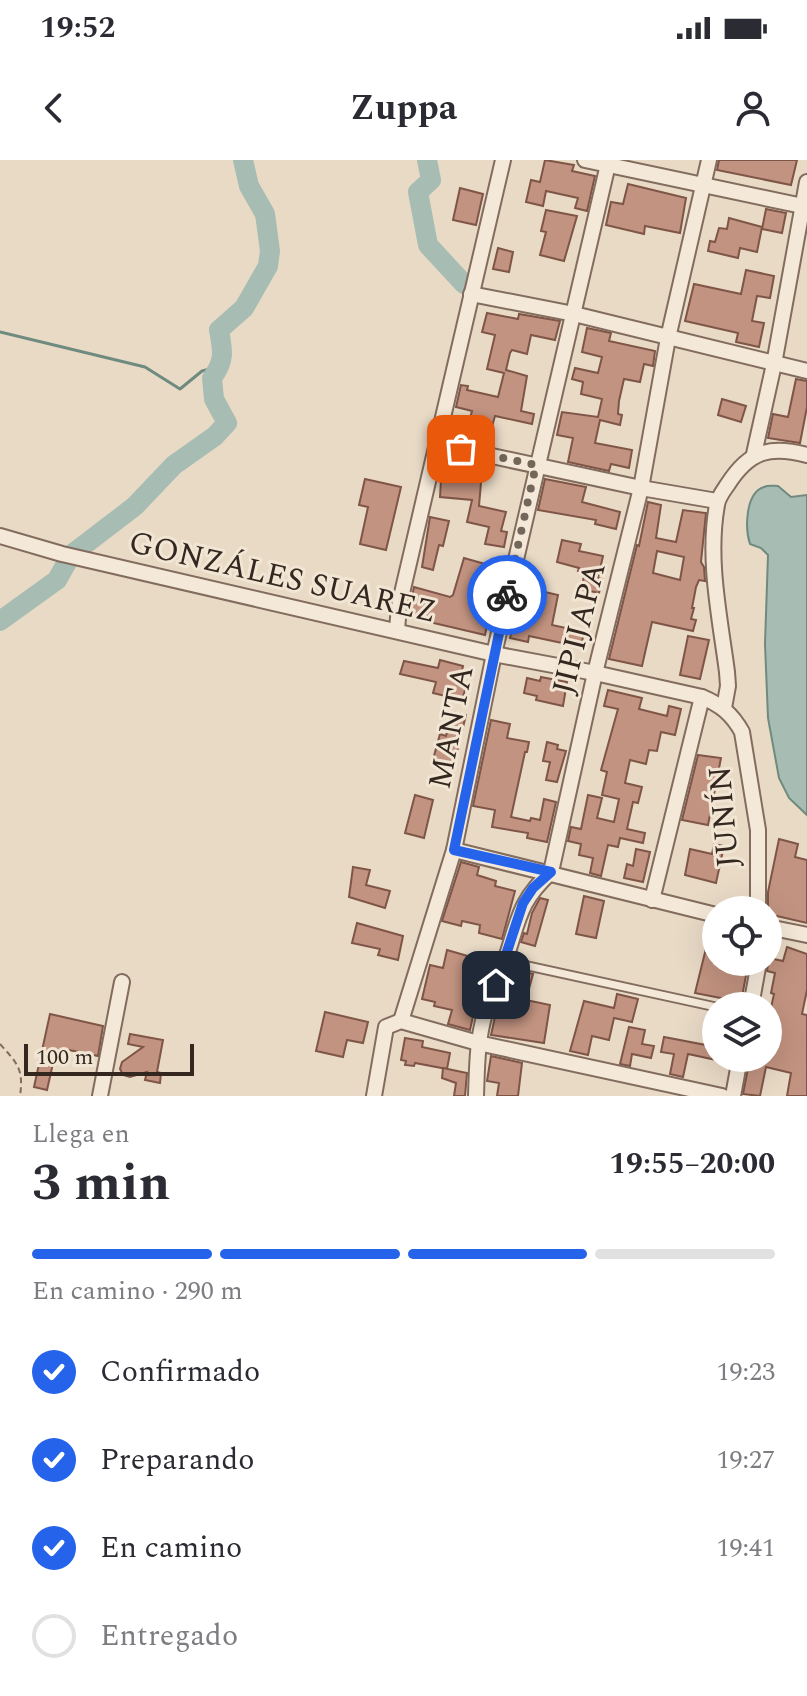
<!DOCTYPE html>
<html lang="es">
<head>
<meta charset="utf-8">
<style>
  :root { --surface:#fff; --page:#f7f7f7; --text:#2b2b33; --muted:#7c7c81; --line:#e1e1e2; --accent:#2563eb }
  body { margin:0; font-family:Spectral,serif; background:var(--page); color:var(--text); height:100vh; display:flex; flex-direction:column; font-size:30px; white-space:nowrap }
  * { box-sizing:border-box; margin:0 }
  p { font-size:26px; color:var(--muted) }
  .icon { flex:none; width:44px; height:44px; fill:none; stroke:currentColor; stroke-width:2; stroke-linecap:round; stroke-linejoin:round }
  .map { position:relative; height:936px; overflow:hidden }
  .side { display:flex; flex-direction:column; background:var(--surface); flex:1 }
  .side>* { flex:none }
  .controls { position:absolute; left:702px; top:736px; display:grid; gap:16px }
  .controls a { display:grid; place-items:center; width:80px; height:80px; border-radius:50%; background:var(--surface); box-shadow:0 8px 32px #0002; font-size:40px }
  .scale { position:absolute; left:24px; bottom:20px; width:170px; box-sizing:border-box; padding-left:8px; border:4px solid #342720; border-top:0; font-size:22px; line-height:28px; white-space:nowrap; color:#342720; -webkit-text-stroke:6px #f1e5d4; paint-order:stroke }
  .pin { position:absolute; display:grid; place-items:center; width:68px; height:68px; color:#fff; margin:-34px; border-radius:16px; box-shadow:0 4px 12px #0006 }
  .courier { position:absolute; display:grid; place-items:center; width:80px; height:80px; margin:-40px; border:6px solid #2563eb; border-radius:50%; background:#fff; color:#222; box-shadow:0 2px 10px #0007 }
  .headline em { font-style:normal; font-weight:700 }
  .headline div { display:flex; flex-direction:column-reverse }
  .headline { display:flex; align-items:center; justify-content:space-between; height:136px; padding:0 32px }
  h1 { font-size:52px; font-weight:700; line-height:60px }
  .bar { display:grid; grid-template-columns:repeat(4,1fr); gap:12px 8px; align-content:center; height:96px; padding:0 32px }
  .bar i { height:10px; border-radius:6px; background:var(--line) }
  .bar .on { background:var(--accent) }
  .bar p { grid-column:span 4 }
  ol { padding:0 32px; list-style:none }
  li { display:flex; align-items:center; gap:24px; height:88px }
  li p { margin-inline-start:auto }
  li .icon { padding:8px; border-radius:50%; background:var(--accent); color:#fff; stroke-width:4 }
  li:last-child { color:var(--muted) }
  li i { width:44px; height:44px; border:4px solid var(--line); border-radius:50% }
  .status { display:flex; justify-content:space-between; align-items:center; height:56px; padding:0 40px; background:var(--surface); direction:ltr }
  .status svg { height:22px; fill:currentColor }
  header { display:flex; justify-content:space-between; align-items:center; height:104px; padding:0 32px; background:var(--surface); font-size:36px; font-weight:700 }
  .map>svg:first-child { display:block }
  .water { fill:#a7bdb3; stroke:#6f8a7f; stroke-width:2 }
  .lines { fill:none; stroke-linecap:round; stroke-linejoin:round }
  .stream { stroke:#6f8a7f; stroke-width:3 }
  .river { stroke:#a7bdb3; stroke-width:20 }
  .building { fill:#c29380; stroke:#7e5546; stroke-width:2; fill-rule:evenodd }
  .service-casing { stroke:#826c5e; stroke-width:11 }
  .minor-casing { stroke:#826c5e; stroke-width:18 }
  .path { stroke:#826c5e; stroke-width:2; stroke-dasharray:6 4; stroke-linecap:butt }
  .service { stroke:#f4e8d8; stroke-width:7 }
  .minor { stroke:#f4e8d8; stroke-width:14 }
  .done { stroke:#73665a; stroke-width:8; stroke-dasharray:0 14.4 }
  .route { stroke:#2563eb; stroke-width:10 }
  .labels { text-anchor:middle; stroke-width:6; stroke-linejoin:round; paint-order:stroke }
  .street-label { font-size:32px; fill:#342720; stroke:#f1e5d4 }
</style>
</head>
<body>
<div class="status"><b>19:52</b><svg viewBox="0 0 49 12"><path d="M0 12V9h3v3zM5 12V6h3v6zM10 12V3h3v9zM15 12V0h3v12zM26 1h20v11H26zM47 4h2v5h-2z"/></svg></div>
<header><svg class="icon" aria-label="back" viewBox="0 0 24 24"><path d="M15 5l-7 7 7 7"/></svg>Zuppa<svg class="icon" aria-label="person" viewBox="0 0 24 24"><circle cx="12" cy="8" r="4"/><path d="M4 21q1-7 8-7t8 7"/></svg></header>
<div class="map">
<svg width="807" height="936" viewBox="0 0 807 936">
  <rect width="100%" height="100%" fill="#e9dac6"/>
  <!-- water -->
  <path class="water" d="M778 326 791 337 807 335V655L789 638 779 618 768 558 765 484 768 395 761 388 750 384C745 369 745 333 764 327 768 325 773 326 778 326Z"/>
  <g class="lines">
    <!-- stream -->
    <path class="stream" d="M0 172 145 207 180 229 202 211 221 206"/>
    <!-- river -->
    <g class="river">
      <path d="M427 0 431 20 418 32 428 85 464 124"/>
      <path d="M0 461 57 420 71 395 135 346 174 305 215 276 227 263 214 239 212 218C225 201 223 191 219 170L244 148 268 106 270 91 265 54 249 26 243 0"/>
    </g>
  </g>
  <!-- building -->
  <g class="building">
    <path d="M545 0 574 5 572 11 595 16 587 51 575 48 578 38 546 31 543 46 526 42 531 20 540 22Z"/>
    <path d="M719 0H797L791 25 717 10Z"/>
    <path d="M628 24 686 38 680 73 645 66 644 74 606 65 611 42 623 44Z"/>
    <path d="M460 28 483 34 476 65 453 60Z"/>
    <path d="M766 49 786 53 782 73 762 69Z"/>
    <path d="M546 50 577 56 564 101 540 95 546 72 541 71Z"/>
    <path d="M729 58 762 67 757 92 740 88 738 98 708 91 710 81 715 82 719 68 727 69Z"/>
    <path d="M498 88 513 92 509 112 493 109Z"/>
    <path d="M746 110 774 116 770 138 757 136 752 161 764 163 759 187 736 182 738 173 685 161 694 124 741 134Z"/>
    <path d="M487 153 518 159 519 154 560 161 555 180 531 175 527 194 512 190 510 193 506 210 527 216 521 251 534 254 532 264 495 256 491 270 468 265 472 251 456 247 461 225 468 226 467 230 498 237 504 213 487 209 495 175 482 172Z"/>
    <path d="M587 168 611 173 609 181 655 191 653 206 644 204 640 222 624 219 619 241 618 254 622 255 620 265 600 260 595 283 632 290 629 308 611 304 609 311 568 302 573 278 557 275 562 252 598 257 602 239 581 234 583 222 572 219 575 208 598 213 602 197 582 192Z"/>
    <path d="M796 219 807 221V247L800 283 768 278 773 254 788 257Z"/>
    <path d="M722 239 746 246 741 262 718 255Z"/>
    <path d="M461 310 482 311 479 346 506 352 501 371 507 372 504 387 485 384 489 367 467 362 472 340 440 337 441 320 460 321Z"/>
    <path d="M365 319 401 327 386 390 360 384 368 347 359 345Z"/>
    <path d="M545 319 586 327 582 342 620 352 616 369 595 364 596 360 538 350Z"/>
    <path d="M648 342 661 345 656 378 676 382 683 350 706 353 701 402 704 407 705 421 699 420 696 427 692 448H694L691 459 696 460 693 471 652 462 642 506 609 499 637 385 639 386ZM657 391 684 397 680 420 653 413Z"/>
    <path d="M430 357 449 361 443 386 439 385 433 410 422 407Z"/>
    <path d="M562 380 581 384 579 391 603 396 598 418 602 419 599 433 581 429 585 412 578 411 579 408 557 402Z"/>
    <path d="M464 398 499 408 485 475 408 457 414 427 450 437 453 435Z"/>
    <path d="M523 427 558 435 552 465 584 472 581 487 529 476 528 482 510 478Z"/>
    <path d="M688 476 709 480 700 519 680 515Z"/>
    <path d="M440 500 463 506 459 525 466 527 462 540 433 533 436 522 400 514 404 501 438 508Z"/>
    <path d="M541 517 567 522 563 546 536 540 537 536 524 533 527 518 540 521Z"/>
    <path d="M608 530 642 538 639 549 667 556 669 546 681 549 675 575 661 572 657 591 649 590 646 604 630 600 625 623 642 627 638 643 633 642 627 669 645 673 643 683 620 678 618 687 608 685 601 716 590 713 593 698 579 695 581 684 568 681 571 667 581 669 588 635 602 638 597 658 614 662 619 639 602 635 607 612 601 610 618 549 604 546Z"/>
    <path d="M452 552 466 555 453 608 432 603 440 574 446 576Z"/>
    <path d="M491 560 510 564 507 578 529 582 527 592H525L511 657 530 661 531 658 540 660 544 639 556 642 547 682 527 678 528 673 492 667 495 650 473 646Z"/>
    <path d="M547 582 558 585 557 589 566 591 557 622 546 620 550 602 543 601Z"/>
    <path d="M698 595 721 598 708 665 682 660Z"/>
    <path d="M415 635 433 640 424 678 405 673Z"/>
    <path d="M779 679 798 684 795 697 807 700V763L768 754V732Z"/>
    <path d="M714 684 724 686 716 723 685 715 690 689 712 694Z"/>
    <path d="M636 689 650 692 643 722 624 718 627 704 633 706Z"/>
    <path d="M461 702 479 707 477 715 496 721 495 726 515 731 502 779 479 773 480 765 462 761 461 766 442 761Z"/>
    <path d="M353 707 370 710 366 725 390 731 385 748 349 737Z"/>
    <path d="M584 736 604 741 596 778 576 774Z"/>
    <path d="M540 738 548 740 535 786 521 782 524 773 527 774 532 753Z"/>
    <path d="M357 763 403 776 398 800 378 795 380 789 352 783Z"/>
    <path d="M712 764 716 765V789L713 802 748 805 741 842 695 833Z"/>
    <path d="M787 787 807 794V830L802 854 807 855V936H787L791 913 766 907 760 936 743 934 750 898H768V851L770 852 774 834 771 833 775 813 767 811 769 798 783 801Z"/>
    <path d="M447 790 485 801 470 870 448 864 452 850 434 846 435 842 422 839 430 805 443 808Z"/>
    <path d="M521 811 533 814 526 840 550 845 544 883 491 875 497 848 511 813 520 815Z"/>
    <path d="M617 834 638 839 632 862 614 858 609 880 592 876 588 895 570 891 584 841 614 848Z"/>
    <path d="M325 852 368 862 363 883 347 880 343 897 316 891Z"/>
    <path d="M50 854 103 866 98 896 64 889 62 900 54 899 47 930 34 927Z"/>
    <path d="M713 860H716V900L688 894 683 917 670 914 674 894 661 892 664 877 706 885Z"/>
    <path d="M629 867 645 870 642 884 654 886 651 898 632 894 630 906 620 904Z"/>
    <path d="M130 874 163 880 157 912 161 913 160 923 145 920 147 912 130 917 123 915 120 909 122 902 143 887 128 884Z"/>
    <path d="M405 878 423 881 422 887 450 893 447 909 415 903 414 906 405 905 406 901 401 900Z"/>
    <path d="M491 896 522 903 518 936H497L499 923 487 921Z"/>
    <path d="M443 908 467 913 465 936H454L456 923 442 918Z"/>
  </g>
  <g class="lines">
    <!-- service casing -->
    <g class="service-casing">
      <path id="service" d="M505 801 716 847"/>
    </g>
    <!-- minor casing -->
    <g class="minor-casing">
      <g id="minor">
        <path d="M585 0 807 47"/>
        <path d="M471 134 574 154 807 211"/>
        <path d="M436 284 641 328 717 341"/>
        <path d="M754 294 774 204 807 22"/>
        <path d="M0 376 62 394 494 494 595 513 702 537C721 545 732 554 742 572L758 670V750"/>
        <path d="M397 470 399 446 503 0"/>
        <path d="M724 548 728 526 727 512C720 458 707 399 717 345 718 337 724 330 728 324 749 291 770 285 807 295"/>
        <path d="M454 690 716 755"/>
        <path d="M652 740 702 537"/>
        <path d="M768 767 807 775"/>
        <path d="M751 846 759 802"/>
        <path d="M401 861 454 690 494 494 609 0"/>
        <path d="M100 936 122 822"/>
        <path d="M374 936 386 867 401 861 478 883 722 936"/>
        <path d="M476 936C477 907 477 878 486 850 491 832 501 816 506 798 519 759 519 741 551 712L595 513 641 328 668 178 709 0"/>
        <path d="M733 936 740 898"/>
      </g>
    </g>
    <!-- path -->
    <path class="path" d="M0 884C17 903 24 909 20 936"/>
    <!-- service -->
    <use href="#service" class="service"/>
    <!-- minor -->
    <use href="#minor" class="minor"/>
  </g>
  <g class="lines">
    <!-- done -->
    <path class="done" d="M461 289 536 305 507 435"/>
    <!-- route -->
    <path class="route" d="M496 825 523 743 533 728 551 712 454 690 507 435"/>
  </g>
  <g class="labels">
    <!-- street labels -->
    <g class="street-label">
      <text transform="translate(283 416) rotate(13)" y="11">GONZÁLES SUAREZ</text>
      <text transform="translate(578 468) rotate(-76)" y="11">JIPIJAPA</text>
      <text transform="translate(450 567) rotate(-79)" y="11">MANTA</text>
      <text transform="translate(723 657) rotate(-95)" y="11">JUNÍN</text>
    </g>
  </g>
</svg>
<div class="controls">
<a><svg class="icon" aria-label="locate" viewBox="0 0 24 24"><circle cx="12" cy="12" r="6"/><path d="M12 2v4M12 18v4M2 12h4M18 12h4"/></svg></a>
<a><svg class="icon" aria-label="layers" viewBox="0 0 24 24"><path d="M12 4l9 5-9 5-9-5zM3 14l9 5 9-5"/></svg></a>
</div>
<div class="scale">100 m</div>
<div class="pin" style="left:461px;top:289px;background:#ea580c"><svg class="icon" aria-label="bag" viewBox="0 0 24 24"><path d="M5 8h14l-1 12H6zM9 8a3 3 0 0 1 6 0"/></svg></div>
<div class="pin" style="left:496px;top:825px;background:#1f2937"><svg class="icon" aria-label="home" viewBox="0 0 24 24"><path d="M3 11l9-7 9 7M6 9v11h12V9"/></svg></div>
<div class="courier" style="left:507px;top:435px"><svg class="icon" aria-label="bike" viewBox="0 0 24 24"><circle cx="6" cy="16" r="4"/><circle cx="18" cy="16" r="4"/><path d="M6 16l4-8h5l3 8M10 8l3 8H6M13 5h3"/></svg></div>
</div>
<section class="side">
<div class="headline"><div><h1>3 min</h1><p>Llega en</p></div><em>19:55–20:00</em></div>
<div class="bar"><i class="on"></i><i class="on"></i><i class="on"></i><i></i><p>En camino · 290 m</p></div>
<ol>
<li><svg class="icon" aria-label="check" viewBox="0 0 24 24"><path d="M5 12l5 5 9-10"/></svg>Confirmado<p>19:23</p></li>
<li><svg class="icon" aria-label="check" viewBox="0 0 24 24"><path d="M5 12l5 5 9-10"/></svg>Preparando<p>19:27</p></li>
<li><svg class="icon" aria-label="check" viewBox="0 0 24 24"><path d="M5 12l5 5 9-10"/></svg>En camino<p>19:41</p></li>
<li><i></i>Entregado</li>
</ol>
</section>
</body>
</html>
